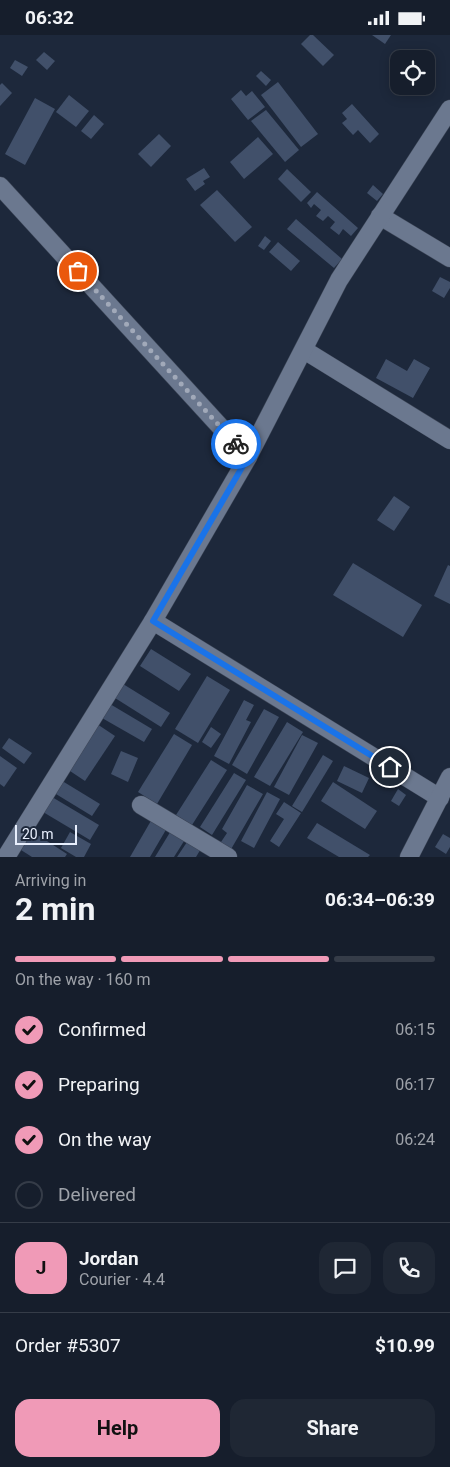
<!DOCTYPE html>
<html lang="en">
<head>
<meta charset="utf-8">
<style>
  :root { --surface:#161e2c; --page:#1f2734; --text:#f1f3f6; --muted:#9ea2a9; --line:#353c48; --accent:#f09ab7 }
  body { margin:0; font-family:Roboto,sans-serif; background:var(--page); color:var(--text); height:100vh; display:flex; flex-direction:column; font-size:19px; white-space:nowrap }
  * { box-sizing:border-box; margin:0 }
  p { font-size:16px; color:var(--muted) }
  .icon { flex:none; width:28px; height:28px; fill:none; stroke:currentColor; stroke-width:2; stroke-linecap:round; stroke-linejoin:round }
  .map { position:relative; height:822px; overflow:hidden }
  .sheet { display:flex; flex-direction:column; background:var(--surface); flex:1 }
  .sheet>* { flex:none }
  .controls { position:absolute; left:390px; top:15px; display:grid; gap:10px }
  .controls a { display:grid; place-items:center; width:45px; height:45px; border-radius:10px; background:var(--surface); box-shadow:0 2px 12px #0003,0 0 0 1px var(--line); font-size:25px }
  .scale { position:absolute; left:15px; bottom:12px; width:62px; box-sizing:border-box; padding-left:5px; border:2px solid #e8effd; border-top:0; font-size:14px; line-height:18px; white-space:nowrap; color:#e8effd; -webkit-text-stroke:4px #1d283b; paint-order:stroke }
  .pin { position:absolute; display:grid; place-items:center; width:42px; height:42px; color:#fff; margin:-21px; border:2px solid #fff; border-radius:50%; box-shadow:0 1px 5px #0007 }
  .courier { position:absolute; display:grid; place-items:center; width:50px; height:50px; margin:-25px; border:4px solid #1a73e8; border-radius:50%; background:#fff; color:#222; box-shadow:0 1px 6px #0007 }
  .headline em { font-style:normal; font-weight:700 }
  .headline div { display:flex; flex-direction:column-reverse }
  .headline { display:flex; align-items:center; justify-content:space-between; height:85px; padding:0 15px }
  h1 { font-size:32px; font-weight:700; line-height:38px }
  .bar { display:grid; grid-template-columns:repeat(4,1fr); gap:8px 5px; align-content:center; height:60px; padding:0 15px }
  .bar i { height:6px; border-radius:4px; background:var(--line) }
  .bar .current { background:var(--accent) }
  .bar p { grid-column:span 4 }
  .line { display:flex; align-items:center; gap:12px; padding:0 15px; border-top:1px solid var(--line) }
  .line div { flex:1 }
  .round { display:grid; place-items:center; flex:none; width:52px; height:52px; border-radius:15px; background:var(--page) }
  ol { padding:0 15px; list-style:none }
  li { display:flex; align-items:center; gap:15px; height:55px }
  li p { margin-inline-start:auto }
  li .icon { padding:5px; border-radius:50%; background:var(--accent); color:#111; stroke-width:4 }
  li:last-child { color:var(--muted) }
  li i { width:28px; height:28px; border:2px solid var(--line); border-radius:50% }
  .cta { display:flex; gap:10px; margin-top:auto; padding:10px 15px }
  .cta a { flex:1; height:58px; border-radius:15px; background:var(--accent); color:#111; font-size:20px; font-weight:700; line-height:58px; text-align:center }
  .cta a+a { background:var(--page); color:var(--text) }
  .status { display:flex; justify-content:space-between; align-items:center; height:35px; padding:0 25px; background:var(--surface); direction:ltr }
  .status svg { height:14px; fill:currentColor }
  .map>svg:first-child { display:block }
  .building { fill:#41506a }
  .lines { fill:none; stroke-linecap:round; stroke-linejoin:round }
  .street-casing { stroke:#3d4657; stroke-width:19 }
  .street { stroke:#6b788f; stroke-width:18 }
  .done { stroke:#a1a9b9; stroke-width:5; stroke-dasharray:0 9 }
  .route { stroke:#1a73e8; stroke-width:6 }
</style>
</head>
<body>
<div class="status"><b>06:32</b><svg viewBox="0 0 49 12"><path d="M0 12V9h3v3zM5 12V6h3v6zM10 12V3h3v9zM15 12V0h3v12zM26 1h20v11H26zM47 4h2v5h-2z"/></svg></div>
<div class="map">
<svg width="450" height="822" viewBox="0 0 450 822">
  <rect width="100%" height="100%" fill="#1d283b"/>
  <!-- building -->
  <g class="building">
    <path d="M310 0H313L334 20 323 31 301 9Z"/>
    <path d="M372 0H391L385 9Z"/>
    <path d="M44 17 55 26 47 35 36 25Z"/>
    <path d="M15 25 28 32 22 41 10 33Z"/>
    <path d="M261 36 271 45 266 51 256 41Z"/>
    <path d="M278 47 318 99 301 112 261 60Z"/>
    <path d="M2 48 12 58 0 71V50Z"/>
    <path d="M241 55 246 61 252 56 265 72 248 85 231 64Z"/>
    <path d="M69 60 89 76 76 92 56 77Z"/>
    <path d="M35 63 55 74 25 130 5 119Z"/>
    <path d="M352 69 379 99 370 108 358 95 353 100 342 88 347 84 342 78Z"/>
    <path d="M266 75 299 115 285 127 251 86Z"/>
    <path d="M94 80 104 89 91 104 81 96Z"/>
    <path d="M159 99 171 111 151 132 138 119Z"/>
    <path d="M258 102 273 119 244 144 230 127Z"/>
    <path d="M204 133 210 142 203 146 205 149 195 156 186 144Z"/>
    <path d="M287 134 311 157 301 167 278 144Z"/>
    <path d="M373 150 383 159 377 166 367 158Z"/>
    <path d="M217 155 252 192 235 207 200 170Z"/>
    <path d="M317 157 358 193 351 201 343 194 339 200 330 193 335 187 328 181 323 186 316 181 321 175 314 169 311 173 307 168Z"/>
    <path d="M296 184 342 224 334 233 287 194Z"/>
    <path d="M265 201 271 206 264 215 258 211Z"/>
    <path d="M278 207 300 226 291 236 269 217Z"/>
    <path d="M440 242 450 247V253L444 263 432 256Z"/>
    <path d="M386 324 407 336 414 324 430 333 413 363 376 343Z"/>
    <path d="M394 461 410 472 394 496 377 485Z"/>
    <path d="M353 528 422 570 403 602 333 560Z"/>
    <path d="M448 530 450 531V569L434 561Z"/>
    <path d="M151 614 191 639 179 656 140 631Z"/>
    <path d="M207 641 230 655 198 708 175 694Z"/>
    <path d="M123 649 170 678 161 692 115 663Z"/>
    <path d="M244 665 254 670 246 685 251 687 229 729 214 721Z"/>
    <path d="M110 669 152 694 144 707 102 683Z"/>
    <path d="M264 674 279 682 247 739 232 730Z"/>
    <path d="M94 687 115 701 85 746 64 732Z"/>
    <path d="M287 687 303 697 270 751 254 742Z"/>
    <path d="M211 692 221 699 211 713 202 707Z"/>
    <path d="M174 699 192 710 157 769 138 757Z"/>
    <path d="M302 700 318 708 289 760 274 752Z"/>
    <path d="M9 703 32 718 24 729 2 713Z"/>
    <path d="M121 716 138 723 128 747 111 739Z"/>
    <path d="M323 720 333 726 302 777 292 771Z"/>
    <path d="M0 721 17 733 4 752 0 749Z"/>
    <path d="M211 725 227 735 192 790 176 780Z"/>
    <path d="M344 731 369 743 362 758 337 746Z"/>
    <path d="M234 738 246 745 212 800 200 792Z"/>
    <path d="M59 744 100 769 92 781 51 756Z"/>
    <path d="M333 747 377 776 365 794 321 766Z"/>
    <path d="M247 750 263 759 230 816 219 810 227 798 222 794Z"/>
    <path d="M398 754 406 760 399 771 391 766Z"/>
    <path d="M267 757 280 764 254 813 241 806Z"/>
    <path d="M52 762 99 790 90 805 43 777Z"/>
    <path d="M284 767 301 778 279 812 270 806 284 784 276 779Z"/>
    <path d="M152 784 167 793 150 822H130Z"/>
    <path d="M317 788 370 820 368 822H339L307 803Z"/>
    <path d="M172 794 186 803 174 822H155Z"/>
    <path d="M33 797 67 819 65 822H32L21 815Z"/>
    <path d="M70 797 91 809 84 822H76L61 813Z"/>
    <path d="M443 799 450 803V812L446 819 435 812Z"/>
    <path d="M189 804 202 812 196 822H177Z"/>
  </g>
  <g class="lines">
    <!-- street casing -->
    <g class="street-casing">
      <g id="street">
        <path d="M0 151 248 422"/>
        <path d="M380 181 450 223"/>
        <path d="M304 315 450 405"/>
        <path d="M153 586 440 763"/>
        <path d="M141 770 228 822"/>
        <path d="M6 822 153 586 248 422 339 245 450 74"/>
        <path d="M409 822 450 742"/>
      </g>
    </g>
    <!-- street -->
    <use href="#street" class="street"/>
  </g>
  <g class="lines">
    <!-- done -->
    <path class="done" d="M78 236 236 409"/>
    <!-- route -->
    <path class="route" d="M236 409 248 422 153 586 390 732"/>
  </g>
</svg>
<div class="controls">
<a><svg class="icon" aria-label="locate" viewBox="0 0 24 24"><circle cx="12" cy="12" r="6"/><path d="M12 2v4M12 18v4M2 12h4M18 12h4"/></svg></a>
</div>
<div class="scale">20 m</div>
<div class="pin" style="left:78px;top:236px;background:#ea580c"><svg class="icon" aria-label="bag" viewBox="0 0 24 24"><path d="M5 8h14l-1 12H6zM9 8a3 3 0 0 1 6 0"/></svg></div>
<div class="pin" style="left:390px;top:732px;background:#1f2937"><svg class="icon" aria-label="home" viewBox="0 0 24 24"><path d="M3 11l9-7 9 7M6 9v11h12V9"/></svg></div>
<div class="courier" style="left:236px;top:409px"><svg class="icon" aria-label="bike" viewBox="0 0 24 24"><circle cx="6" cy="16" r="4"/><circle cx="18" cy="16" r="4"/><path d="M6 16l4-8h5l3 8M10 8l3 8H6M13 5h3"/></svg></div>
</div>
<section class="sheet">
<div class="headline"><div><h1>2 min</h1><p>Arriving in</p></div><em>06:34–06:39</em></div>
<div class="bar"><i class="current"></i><i class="current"></i><i class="current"></i><i></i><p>On the way · 160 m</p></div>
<ol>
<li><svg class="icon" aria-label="check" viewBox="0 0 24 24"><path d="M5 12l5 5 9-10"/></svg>Confirmed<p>06:15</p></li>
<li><svg class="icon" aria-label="check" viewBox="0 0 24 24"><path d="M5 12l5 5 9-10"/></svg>Preparing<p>06:17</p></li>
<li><svg class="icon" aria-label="check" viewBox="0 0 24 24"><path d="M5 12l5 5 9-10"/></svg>On the way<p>06:24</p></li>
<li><i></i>Delivered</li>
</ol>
<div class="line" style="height:90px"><b class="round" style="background:var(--accent);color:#111">J</b><div><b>Jordan</b><p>Courier · 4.4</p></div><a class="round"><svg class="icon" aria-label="chat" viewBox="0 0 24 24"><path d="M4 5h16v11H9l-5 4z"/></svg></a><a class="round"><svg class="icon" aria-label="phone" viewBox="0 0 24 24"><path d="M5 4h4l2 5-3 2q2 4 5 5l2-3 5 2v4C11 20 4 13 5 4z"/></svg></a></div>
<div class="line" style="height:65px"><div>Order #5307</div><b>$10.99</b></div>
<div class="cta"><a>Help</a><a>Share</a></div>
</section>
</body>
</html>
